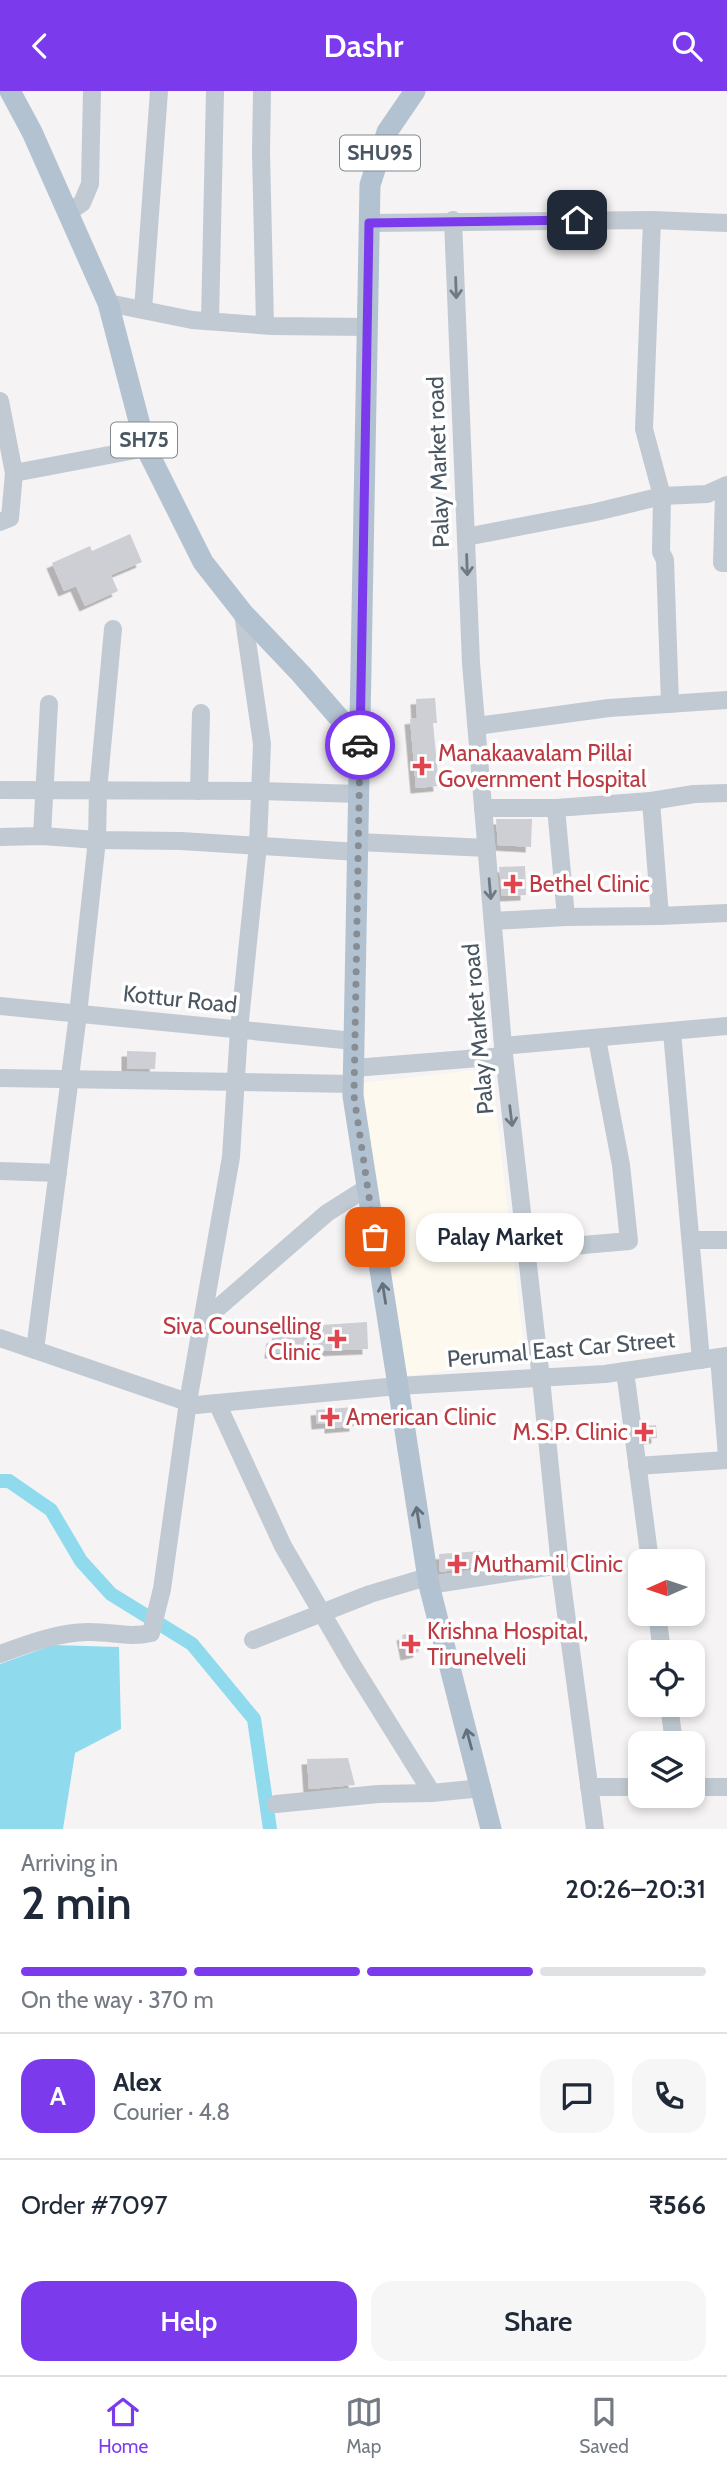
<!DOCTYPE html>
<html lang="en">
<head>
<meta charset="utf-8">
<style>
  :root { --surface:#fff; --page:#f6f6f7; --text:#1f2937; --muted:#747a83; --line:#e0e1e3; --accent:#7c3aed }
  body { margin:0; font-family:Cabin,sans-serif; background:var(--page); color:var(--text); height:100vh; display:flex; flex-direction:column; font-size:26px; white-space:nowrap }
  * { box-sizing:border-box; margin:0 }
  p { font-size:23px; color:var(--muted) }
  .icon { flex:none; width:38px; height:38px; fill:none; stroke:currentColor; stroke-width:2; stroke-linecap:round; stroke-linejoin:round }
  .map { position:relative; height:1738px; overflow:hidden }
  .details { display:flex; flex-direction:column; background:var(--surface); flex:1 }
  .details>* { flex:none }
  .needle { width:46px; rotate:267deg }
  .fabs { position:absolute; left:628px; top:1458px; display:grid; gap:14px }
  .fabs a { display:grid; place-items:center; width:77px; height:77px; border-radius:14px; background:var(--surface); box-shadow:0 4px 10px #0003; font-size:35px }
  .pin { position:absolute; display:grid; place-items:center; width:60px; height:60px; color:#fff; margin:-30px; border-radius:14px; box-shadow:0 4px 10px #0006 }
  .courier { position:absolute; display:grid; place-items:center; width:70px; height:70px; margin:-35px; border:5px solid #7c3aed; border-radius:50%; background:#fff; color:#222; box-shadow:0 2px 9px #0007 }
  .bubble { position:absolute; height:49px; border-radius:21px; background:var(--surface); box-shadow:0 4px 10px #0003; font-size:23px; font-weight:600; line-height:49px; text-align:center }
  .head em { font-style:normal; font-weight:600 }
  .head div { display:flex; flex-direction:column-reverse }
  .head { display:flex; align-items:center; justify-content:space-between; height:119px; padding:0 21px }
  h1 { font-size:46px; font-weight:600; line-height:52px }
  .bar { display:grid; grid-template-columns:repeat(4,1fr); gap:10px 7px; align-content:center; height:84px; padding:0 21px }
  .bar i { height:9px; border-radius:5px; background:var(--line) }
  .bar .selected { background:var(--accent) }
  .bar p { grid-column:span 4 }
  .line { display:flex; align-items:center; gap:18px; padding:0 21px; border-top:2px solid var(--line) }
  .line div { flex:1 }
  .round { display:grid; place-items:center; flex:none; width:74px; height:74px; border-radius:21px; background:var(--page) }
  .button { display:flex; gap:14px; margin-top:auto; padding:14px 21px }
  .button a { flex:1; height:80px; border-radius:21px; background:var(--accent); color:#fff; font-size:28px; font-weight:600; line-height:80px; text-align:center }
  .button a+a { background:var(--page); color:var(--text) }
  header { display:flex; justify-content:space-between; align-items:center; height:91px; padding:0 21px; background:var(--accent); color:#fff; font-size:32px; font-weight:600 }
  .dock { display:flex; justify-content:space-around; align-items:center; height:98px; border-top:2px solid var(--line); background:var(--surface); font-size:19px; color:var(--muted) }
  .dock a { display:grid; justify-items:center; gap:4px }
  .dock .selected { color:var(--accent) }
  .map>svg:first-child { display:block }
  .commercial { fill:#fdf9ef }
  .water { fill:#90daee }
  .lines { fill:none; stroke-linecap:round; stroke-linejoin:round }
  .canal { stroke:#90daee; stroke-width:14 }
  .building { fill:#cdcfd5; filter:url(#shadow) }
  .minor { stroke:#c1cad2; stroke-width:18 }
  .major { stroke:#b3c2d1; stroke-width:21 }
  .oneway { stroke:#6e7983 }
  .oneway2 { stroke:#64717d }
  .done { stroke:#868d94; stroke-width:7; stroke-dasharray:0 12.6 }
  .route { stroke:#7c3aed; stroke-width:9 }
  .health-dot { fill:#e0444e; stroke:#fff; stroke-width:2.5 }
  .labels { text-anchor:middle; stroke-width:7; stroke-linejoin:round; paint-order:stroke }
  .shield { fill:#fff; stroke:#808990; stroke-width:2 }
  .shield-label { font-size:21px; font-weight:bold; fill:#4a5661 }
  .street-label { font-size:23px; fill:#4a5661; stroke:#fff }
  .health-label { font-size:23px; fill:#be3a42; stroke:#fff; text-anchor:start }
</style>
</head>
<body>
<header><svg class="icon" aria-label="back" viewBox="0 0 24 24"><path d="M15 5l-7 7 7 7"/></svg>Dashr<svg class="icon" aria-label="search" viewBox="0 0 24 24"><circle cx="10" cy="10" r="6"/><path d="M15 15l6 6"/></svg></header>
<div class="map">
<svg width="727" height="1738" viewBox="0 0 727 1738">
  <defs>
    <filter id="shadow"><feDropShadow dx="-5.5" dy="5.5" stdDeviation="0" flood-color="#0004"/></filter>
  </defs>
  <rect width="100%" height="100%" fill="#f5f3f3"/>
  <!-- commercial -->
  <path class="commercial" d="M491 977 526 1271 397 1286 363 992Z"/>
  <!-- water -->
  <path class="water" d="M53 1554 119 1556 121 1638 75 1662 63 1738H0V1573Z"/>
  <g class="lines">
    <!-- canal -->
    <path class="canal" d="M0 1390H9L51 1419 81 1470 111 1503 192 1553 254 1628 270 1738"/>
  </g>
  <!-- building -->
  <g class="building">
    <path d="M130 443 142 471 111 484 118 500 85 515 76 495 64 500 52 472 90 455 92 460Z"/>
    <path d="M435 607 437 632H433L439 695 416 697 410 628 417 627 416 608Z"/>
    <path d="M496 728H532L531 756 498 754Z"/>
    <path d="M525 775 526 804 502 805 499 776Z"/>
    <path d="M127 960 156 961 155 978H127Z"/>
    <path d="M367 1231 368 1258 270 1262 272 1247 288 1245 291 1236Z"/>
    <path d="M354 1316 355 1335 330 1337V1332L317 1333 316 1319Z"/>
    <path d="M656 1334 657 1347 645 1348 644 1335Z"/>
    <path d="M480 1460 481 1475 440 1481 439 1463Z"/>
    <path d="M415 1541 419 1561 406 1564 402 1544Z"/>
    <path d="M348 1667 355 1694 309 1698 307 1668Z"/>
  </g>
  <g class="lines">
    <!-- minor -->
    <g class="minor">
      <path d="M262 0 261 61 265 234"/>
      <path d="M68 122 82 112 90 93 92 0"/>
      <path d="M453 129 471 572 503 955 541 1288 561 1485 595 1738"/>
      <path d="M652 129 644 338 662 405 707 403 727 394"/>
      <path d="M369 132 652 129 727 132"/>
      <path d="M108 212 192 229 272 235 367 236"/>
      <path d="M143 219 159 0"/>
      <path d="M210 230 215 0"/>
      <path d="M0 310 14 382 146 357"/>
      <path d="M724 403 722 472H727"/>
      <path d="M0 431 10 427 14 382"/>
      <path d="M466 446 596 421 662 405 661 461 665 469 670 613"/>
      <path d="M477 635 609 617 727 609"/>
      <path d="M0 699 260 700 359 703"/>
      <path d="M199 700 201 622"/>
      <path d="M651 710 694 703 727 702"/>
      <path d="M483 717H556"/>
      <path d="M42 745 49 613"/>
      <path d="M0 746 42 745 97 749 181 750 358 761"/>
      <path d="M358 751 487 757"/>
      <path d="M566 826 556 717 651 710 660 825 727 822"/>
      <path d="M493 830 566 826 660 825"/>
      <path d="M0 915 354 950"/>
      <path d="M672 941 701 1269"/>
      <path d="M503 955 727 935"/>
      <path d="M354 977 504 965"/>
      <path d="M0 987 354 993"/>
      <path d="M0 1080 58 1082"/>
      <path d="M691 1149H727"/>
      <path d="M526 1159 629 1150 621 1074 597 948"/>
      <path d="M204 1229 327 1122 368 1096"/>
      <path d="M0 1247 196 1314 398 1295 605 1283 727 1265"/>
      <path d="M35 1259 78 923 97 749 98 700 113 538"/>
      <path d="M719 1266 727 1365"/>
      <path d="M625 1280 650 1470"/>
      <path d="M217 1312 283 1455 351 1572 432 1702 482 1697"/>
      <path d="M637 1375 727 1369"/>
      <path d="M429 1494 560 1474"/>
      <path d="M657 1522 662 1561"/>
      <path d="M253 1549 370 1503 427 1486"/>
      <path d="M0 1563C27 1553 62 1540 91 1541 113 1541 129 1547 151 1542L162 1498 188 1311 231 1066 239 939 258 754 262 653 243 522"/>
      <path d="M669 1614 674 1652"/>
      <path d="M589 1696H640"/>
      <path d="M693 1696H727"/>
      <path d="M276 1713 378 1703 432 1702"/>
    </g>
    <!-- major -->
    <g class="major">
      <path d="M10 0 32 41 108 212 146 357 203 471 243 522 301 583 360 651"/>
      <path d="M415 0 387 41 370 94 353 1005 429 1494 491 1738"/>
    </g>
  </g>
  <!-- one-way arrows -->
  <defs><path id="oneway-shaft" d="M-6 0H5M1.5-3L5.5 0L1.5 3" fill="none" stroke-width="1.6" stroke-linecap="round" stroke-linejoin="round" transform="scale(1.75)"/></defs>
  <g class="oneway">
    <use href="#oneway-shaft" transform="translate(456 197) rotate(88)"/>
    <use href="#oneway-shaft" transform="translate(467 474) rotate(88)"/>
    <use href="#oneway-shaft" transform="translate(490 798) rotate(85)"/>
    <use href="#oneway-shaft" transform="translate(511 1025) rotate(83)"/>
  </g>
  <g class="oneway2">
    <use href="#oneway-shaft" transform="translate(384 1202) rotate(-99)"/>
    <use href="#oneway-shaft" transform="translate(418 1426) rotate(-99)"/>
    <use href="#oneway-shaft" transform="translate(469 1648) rotate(-105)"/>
  </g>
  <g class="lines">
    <!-- done -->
    <path class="done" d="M360 654 354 1005 375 1146"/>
    <!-- route -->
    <path class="route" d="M360 654 369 132 577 129"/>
  </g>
  <!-- markers -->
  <g class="health-dot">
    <path d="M418.5 664.5h7v7h7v7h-7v7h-7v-7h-7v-7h7z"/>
    <path d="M509.5 782.5h7v7h7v7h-7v7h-7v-7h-7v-7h7z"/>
    <path d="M333.5 1237.5h7v7h7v7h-7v7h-7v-7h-7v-7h7z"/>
    <path d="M326.5 1315.5h7v7h7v7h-7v7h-7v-7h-7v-7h7z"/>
    <path d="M640.5 1330.5h7v7h7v7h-7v7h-7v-7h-7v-7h7z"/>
    <path d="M453.5 1462.5h7v7h7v7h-7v7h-7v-7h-7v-7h7z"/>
    <path d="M407.5 1542.5h7v7h7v7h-7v7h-7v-7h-7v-7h7z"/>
  </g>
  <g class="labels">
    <!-- shield labels -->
    <g class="shield">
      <rect x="340" y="44.5" width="80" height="35" rx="5"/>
      <rect x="111" y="331.5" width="66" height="35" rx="5"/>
    </g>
    <g class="shield-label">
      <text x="380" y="69">SHU95</text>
      <text x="144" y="356">SH75</text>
    </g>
    <!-- street labels -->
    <g class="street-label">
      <text transform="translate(438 371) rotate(-92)" y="8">Palay Market road</text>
      <text transform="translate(180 908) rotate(6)" y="8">Kottur Road</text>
      <text transform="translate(478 938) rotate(-95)" y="8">Palay Market road</text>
      <text transform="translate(561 1258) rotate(-5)" y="8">Perumal East Car Street</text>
    </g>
    <!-- health labels -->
    <g class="health-label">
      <text x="438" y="670">Manakaavalam Pillai<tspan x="438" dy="26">Government Hospital</tspan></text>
      <text x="529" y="801">Bethel Clinic</text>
      <text x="321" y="1243" text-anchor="end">Siva Counselling<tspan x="321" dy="26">Clinic</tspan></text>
      <text x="346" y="1334">American Clinic</text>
      <text x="628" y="1349" text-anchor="end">M.S.P. Clinic</text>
      <text x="473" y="1481">Muthamil Clinic</text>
      <text x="427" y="1548">Krishna Hospital,<tspan x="427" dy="26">Tirunelveli</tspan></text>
    </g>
  </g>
</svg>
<div class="fabs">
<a><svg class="needle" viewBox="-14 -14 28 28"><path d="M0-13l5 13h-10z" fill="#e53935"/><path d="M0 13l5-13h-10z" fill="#747a83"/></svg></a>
<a><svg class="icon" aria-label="locate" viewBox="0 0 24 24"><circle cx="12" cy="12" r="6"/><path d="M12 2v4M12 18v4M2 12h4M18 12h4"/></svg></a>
<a><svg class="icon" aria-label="layers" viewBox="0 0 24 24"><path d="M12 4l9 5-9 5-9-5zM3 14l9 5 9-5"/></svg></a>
</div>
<div class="pin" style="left:375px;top:1146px;background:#ea580c"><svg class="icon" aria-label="bag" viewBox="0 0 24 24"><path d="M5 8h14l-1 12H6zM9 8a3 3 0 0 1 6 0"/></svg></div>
<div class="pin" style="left:577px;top:129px;background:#1f2937"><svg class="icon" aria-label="home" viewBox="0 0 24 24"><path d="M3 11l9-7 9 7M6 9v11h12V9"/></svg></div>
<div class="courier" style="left:360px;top:654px"><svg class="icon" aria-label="car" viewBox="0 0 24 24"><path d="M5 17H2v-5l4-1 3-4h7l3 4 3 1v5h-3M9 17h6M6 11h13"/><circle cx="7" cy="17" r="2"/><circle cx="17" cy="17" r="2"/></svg></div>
<div class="bubble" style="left:416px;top:1122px;width:168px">Palay Market</div>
</div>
<section class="details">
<div class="head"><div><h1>2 min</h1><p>Arriving in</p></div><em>20:26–20:31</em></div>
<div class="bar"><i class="selected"></i><i class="selected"></i><i class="selected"></i><i></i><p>On the way · 370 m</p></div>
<div class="line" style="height:126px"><b class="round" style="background:var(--accent);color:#fff">A</b><div><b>Alex</b><p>Courier · 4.8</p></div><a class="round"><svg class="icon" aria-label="chat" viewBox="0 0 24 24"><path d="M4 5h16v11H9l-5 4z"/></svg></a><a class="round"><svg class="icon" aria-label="phone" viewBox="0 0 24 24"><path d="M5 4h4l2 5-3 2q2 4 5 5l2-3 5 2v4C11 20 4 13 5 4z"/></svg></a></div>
<div class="line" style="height:91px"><div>Order #7097</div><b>₹566</b></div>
<div class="button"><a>Help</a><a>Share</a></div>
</section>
<nav class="dock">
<a class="selected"><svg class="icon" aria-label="home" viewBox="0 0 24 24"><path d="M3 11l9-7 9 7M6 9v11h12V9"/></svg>Home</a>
<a><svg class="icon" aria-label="map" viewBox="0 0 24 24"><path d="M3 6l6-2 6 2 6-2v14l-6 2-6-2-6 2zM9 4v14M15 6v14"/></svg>Map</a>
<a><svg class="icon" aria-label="saved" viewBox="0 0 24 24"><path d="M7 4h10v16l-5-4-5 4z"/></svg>Saved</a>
</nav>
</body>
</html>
